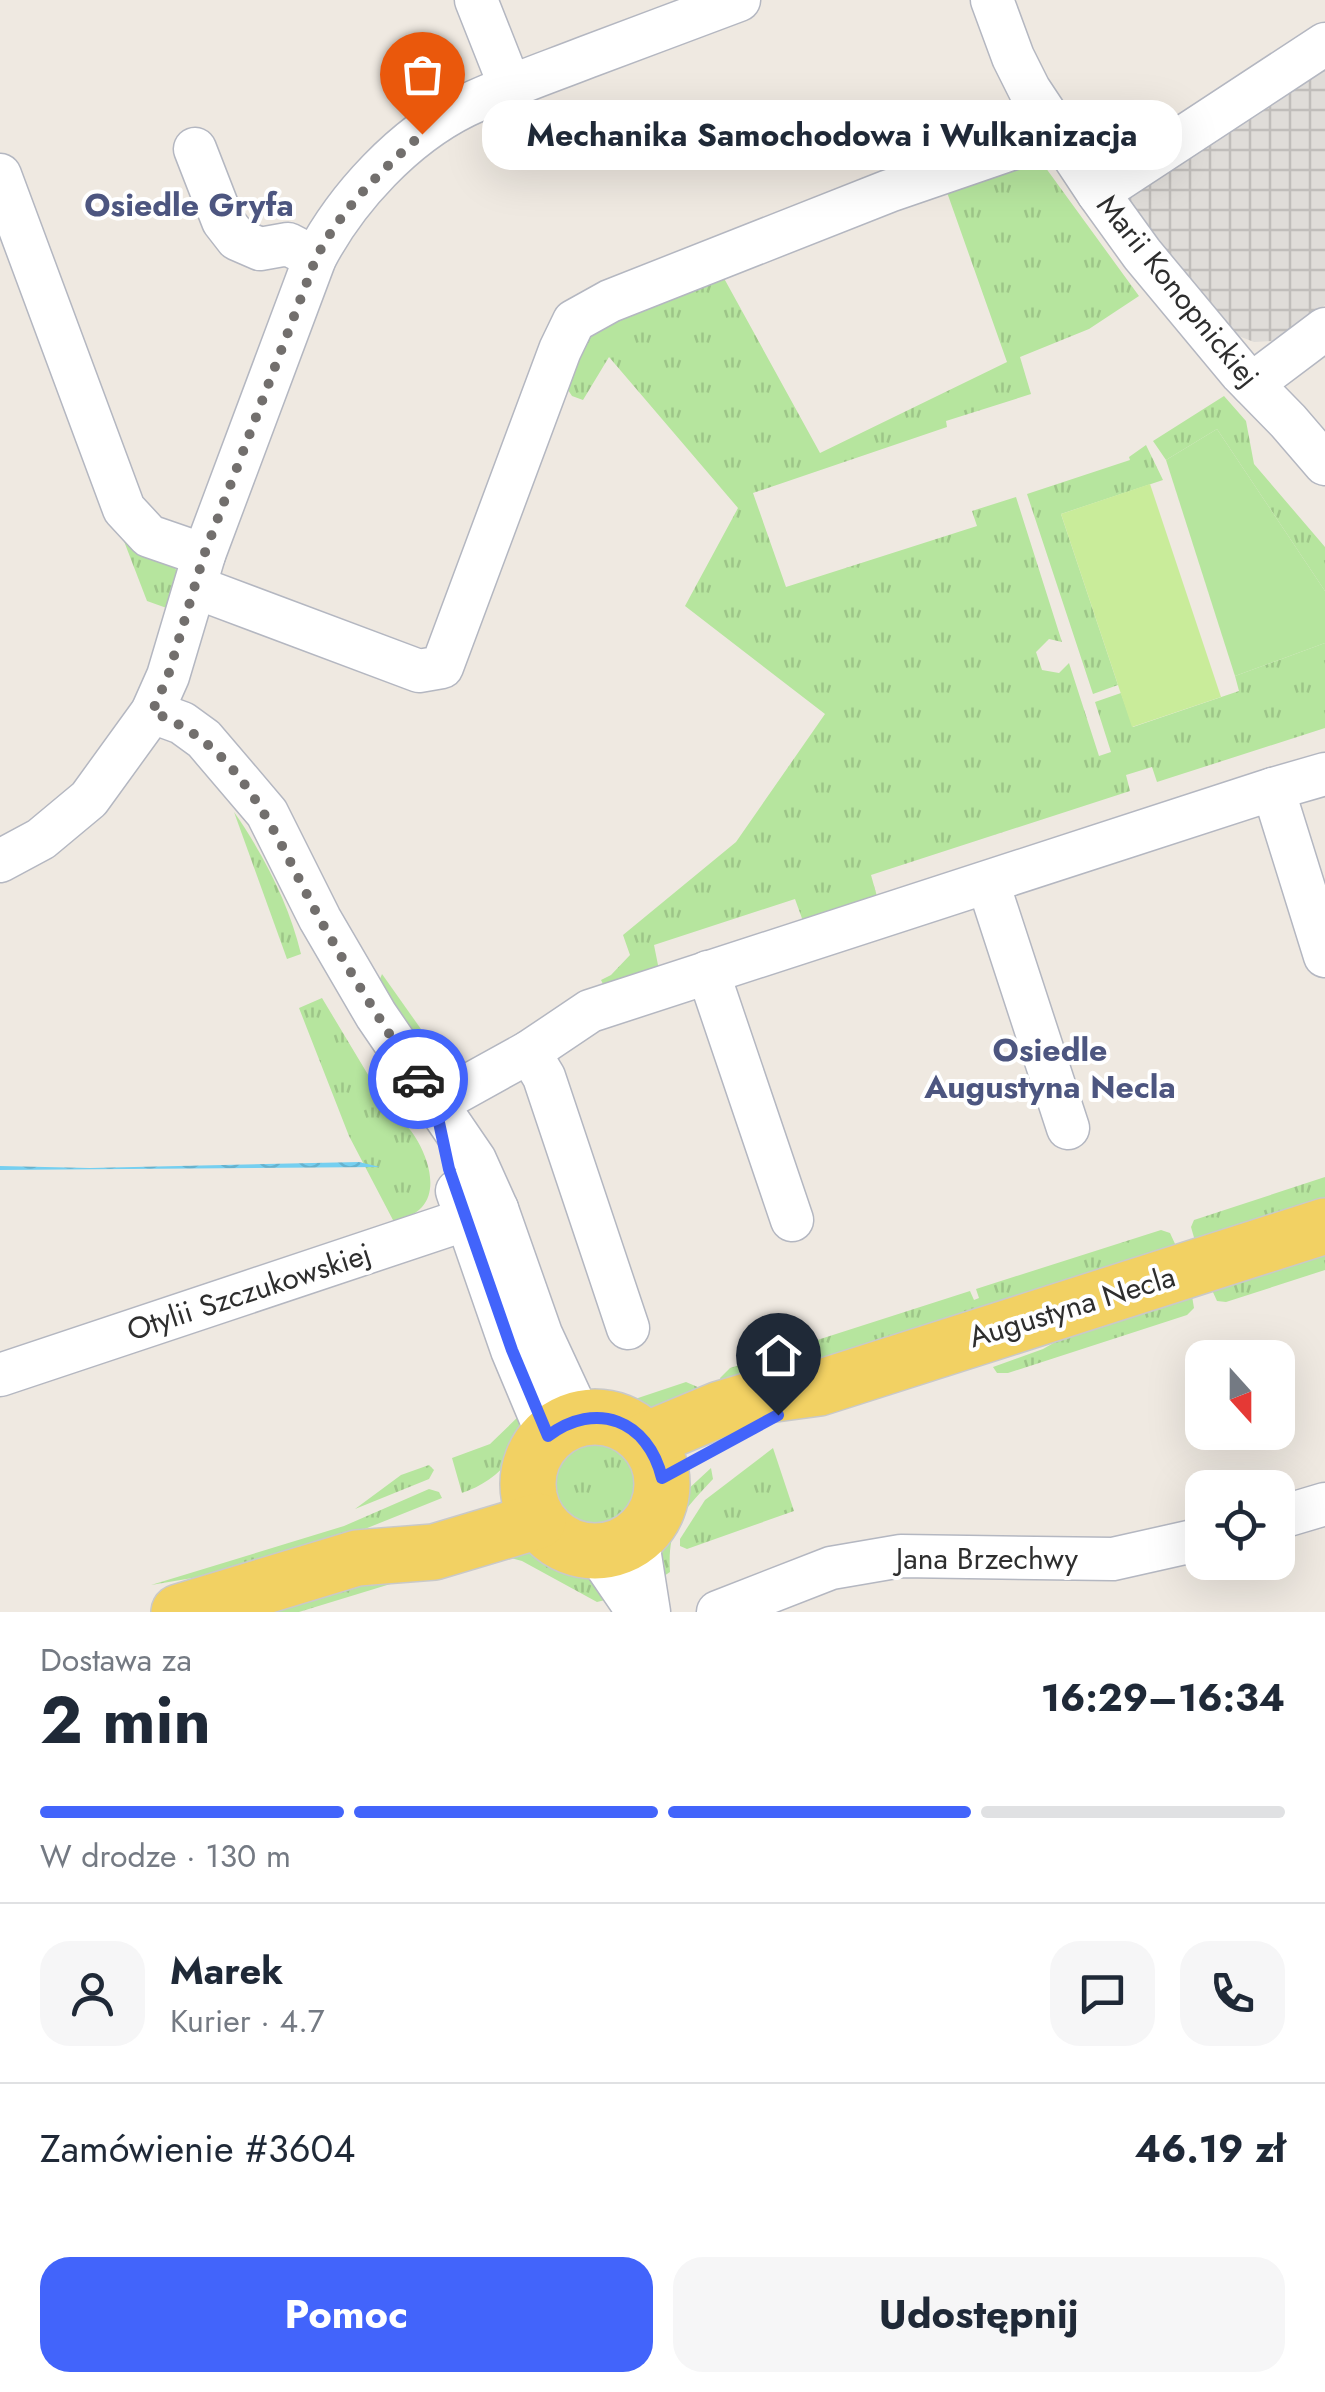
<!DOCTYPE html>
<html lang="pl">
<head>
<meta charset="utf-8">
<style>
  :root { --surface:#fff; --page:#f6f6f7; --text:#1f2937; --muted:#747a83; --line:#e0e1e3; --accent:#4264fb }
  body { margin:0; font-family:Jost,sans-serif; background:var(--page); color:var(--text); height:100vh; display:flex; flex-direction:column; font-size:38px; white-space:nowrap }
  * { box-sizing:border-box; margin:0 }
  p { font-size:32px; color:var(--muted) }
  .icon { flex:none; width:55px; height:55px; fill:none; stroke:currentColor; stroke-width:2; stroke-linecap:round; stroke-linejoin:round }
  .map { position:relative; height:1612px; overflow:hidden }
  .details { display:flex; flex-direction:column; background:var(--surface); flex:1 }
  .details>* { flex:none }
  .needle { width:65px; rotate:159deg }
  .tools { position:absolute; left:1185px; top:1340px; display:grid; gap:20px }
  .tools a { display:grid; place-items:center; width:110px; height:110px; border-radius:20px; background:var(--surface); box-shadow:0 10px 40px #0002; font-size:50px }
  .pin { position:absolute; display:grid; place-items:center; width:85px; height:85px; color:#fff; margin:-102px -42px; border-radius:50% 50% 50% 0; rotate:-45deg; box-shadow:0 0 10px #0007 }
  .pin .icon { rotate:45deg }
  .courier { position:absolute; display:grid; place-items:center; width:100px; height:100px; margin:-50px; border:8px solid #4264fb; border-radius:50%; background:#fff; color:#222; box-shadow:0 2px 12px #0007 }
  .bubble { position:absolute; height:70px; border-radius:30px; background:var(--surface); box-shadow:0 10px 40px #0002; font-size:32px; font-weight:700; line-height:70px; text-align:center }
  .headline em { font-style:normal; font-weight:700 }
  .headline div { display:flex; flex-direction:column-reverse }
  .headline { display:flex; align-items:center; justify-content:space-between; height:170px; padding:0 40px }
  h1 { font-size:65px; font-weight:700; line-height:75px }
  .bar { display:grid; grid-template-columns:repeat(4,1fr); gap:15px 10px; align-content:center; height:120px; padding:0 40px }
  .bar i { height:12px; border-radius:8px; background:var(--line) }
  .bar .active { background:var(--accent) }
  .bar p { grid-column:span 4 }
  .line { display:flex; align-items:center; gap:25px; padding:0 40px; border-top:2px solid var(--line) }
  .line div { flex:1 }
  .round { display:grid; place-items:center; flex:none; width:105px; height:105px; border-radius:30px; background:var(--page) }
  .cta { display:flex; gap:20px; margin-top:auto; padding:20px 40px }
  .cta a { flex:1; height:115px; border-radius:30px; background:var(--accent); color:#fff; font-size:40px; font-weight:700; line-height:115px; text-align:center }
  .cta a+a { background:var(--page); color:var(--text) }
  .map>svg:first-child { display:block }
  .grass { fill:url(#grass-tufts) }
  .park { fill:#b6e59e }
  .pitch { fill:#c9ec9a }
  .plaza { fill:url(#plaza-grid) }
  .water { fill:url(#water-waves) }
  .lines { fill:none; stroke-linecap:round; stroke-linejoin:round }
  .minor-casing { stroke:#b4b7c1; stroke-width:45 }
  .major-casing { stroke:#c9c9c9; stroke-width:58 }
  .minor { stroke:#fff; stroke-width:42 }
  .major { stroke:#f2d163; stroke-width:55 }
  .done { stroke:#726f6d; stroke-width:10; stroke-dasharray:0 18 }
  .route { stroke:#4264fb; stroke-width:12 }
  .labels { text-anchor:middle; stroke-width:8; stroke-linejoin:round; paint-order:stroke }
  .street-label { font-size:30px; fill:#2e2e2e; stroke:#fff }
  .neighbourhood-label { font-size:32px; font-weight:bold; fill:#4d5680; stroke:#fff }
</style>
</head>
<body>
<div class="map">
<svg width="1325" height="1612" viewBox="0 0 1325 1612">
  <defs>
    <pattern id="grass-tufts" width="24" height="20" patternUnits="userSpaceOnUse" patternTransform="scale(2.5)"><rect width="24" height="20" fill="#b6e59e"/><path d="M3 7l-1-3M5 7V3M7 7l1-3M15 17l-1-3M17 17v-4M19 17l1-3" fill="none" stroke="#9dc588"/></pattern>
    <pattern id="plaza-grid" width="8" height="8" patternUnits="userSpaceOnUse" patternTransform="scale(2.5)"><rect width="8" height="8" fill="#dfdcd8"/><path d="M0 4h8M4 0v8" fill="none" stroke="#c0bdba"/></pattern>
    <pattern id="water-waves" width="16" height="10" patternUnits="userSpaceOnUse" patternTransform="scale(2.5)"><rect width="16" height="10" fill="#75cff0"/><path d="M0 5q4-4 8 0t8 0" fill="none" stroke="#66b2ce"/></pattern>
  </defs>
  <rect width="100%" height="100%" fill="#efe9e1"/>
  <!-- grass -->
  <g class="grass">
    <path d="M1032 149 1139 296 1089 329 1020 357 1031 394 946 421 947 427 753 493 786 587 977 526 972 511 1016 497 1062 642 1049 639 1036 652 1042 670 1059 673 1069 663 1099 756 1111 752 1095 702 1121 693 1133 727 1239 691 1235 676 1325 643V728L1157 782 1152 767 1126 775 1130 791 871 875 878 900 804 924 795 899 654 945 659 970 604 986 601 980 611 975 630 955 623 935 736 842 825 714 685 606 738 508 609 357 583 400 572 396 566 387 585 334 720 271 820 453 1007 362 943 181Z"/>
    <path d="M1224 396 1246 421 1254 464 1325 547V591L1217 429 1166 460 1153 441Z"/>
    <path d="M1146 445 1163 480 1061 514 1118 685 1093 694 1027 494 1130 460 1129 457Z"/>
    <path d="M122 536 170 562 177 571 175 611 147 601Z"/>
    <path d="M234 812C264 855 289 904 301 954L287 959Z"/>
    <path d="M382 974 428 1039 445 1072 425 1057 378 984Z"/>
    <path d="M322 998 391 1113C416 1125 445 1182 422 1207 415 1215 404 1218 394 1222L349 1136 299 1008Z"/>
    <path d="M1325 1177V1207L1195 1241 1191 1227 1194 1220Z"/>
    <path d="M1161 1230 1170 1233 1176 1246 725 1394 720 1378 730 1368 970 1291 974 1300 979 1298 976 1289Z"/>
    <path d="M1325 1248V1270L1226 1302 1217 1301 1212 1290Z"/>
    <path d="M1192 1296 1194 1308 1187 1315 1008 1373H997L993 1367 1043 1349 1078 1329Z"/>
    <path d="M686 1382 700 1388 642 1414 617 1405Z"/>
    <path d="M521 1414C526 1453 496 1482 462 1493L452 1458 490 1444Z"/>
    <circle cx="598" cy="1485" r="43"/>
    <path d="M773 1448 794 1511 687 1549 680 1546V1539L705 1500Z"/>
    <path d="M429 1465 434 1470 429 1479 355 1509 401 1475Z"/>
    <path d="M711 1468 713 1479C683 1512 667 1524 670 1572L658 1580V1545L663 1535 685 1492Z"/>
    <path d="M429 1489 439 1492 442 1498 320 1547 258 1567 151 1585 344 1526Z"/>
    <path d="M541 1545 588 1572 609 1599 597 1602 522 1561 507 1557Z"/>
    <path d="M397 1582 299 1612H247L338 1586Z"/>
  </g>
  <!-- park -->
  <path class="park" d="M1217 429 1325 591V643L1235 676 1166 460Z"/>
  <!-- pitch -->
  <path class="pitch" d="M1150 484 1221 697 1132 727 1061 514Z"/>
  <!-- plaza -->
  <path class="plaza" d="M1325 65V305L1288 333 1272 341 1254 342 1236 335 1122 197Z"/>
  <!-- water -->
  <path class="water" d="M359 1162 380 1167 0 1170V1166L90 1168Z"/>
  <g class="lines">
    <!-- minor casing -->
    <g class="minor-casing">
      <g id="minor">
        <path d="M476 0 510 86"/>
        <path d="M992 0 1013 57 1029 89 1098 193 1142 254 1241 373 1288 421 1325 464"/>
        <path d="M195 149 223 221 237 239 260 249 288 244 315 258"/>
        <path d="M0 175 124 509 149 536 204 555"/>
        <path d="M1098 193 1325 44"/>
        <path d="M1252 384 1325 329"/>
        <path d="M195 587 419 671 442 667 560 350 574 321 610 301 889 191 1017 147 1051 126"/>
        <path d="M152 712 182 723 204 739 267 813 320 919 376 1015 475 1160 497 1209 541 1334 580 1418"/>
        <path d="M1273 789 1325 774"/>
        <path d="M0 861 41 839 89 799 152 712 168 676 204 555 315 258C347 197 404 136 465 106 505 87 546 73 587 57 638 38 688 19 739 0"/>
        <path d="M988 883 1068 1128"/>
        <path d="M708 972 792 1220"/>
        <path d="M529 1052 544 1077 628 1328"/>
        <path d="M435 1104 529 1052 590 1011 1273 789 1325 956"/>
        <path d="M457 1191 512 1350 548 1436"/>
        <path d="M0 1375 497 1209"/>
        <path d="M1278 1518 1325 1504"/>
        <path d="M637 1536 649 1612"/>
        <path d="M597 1552 638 1612"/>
        <path d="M718 1612 831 1568 901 1556 1113 1559 1202 1539"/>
      </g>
    </g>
    <!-- major casing -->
    <g class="major-casing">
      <g id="major">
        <circle cx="595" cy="1484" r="67"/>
        <path d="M646 1440 720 1409 767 1395 819 1388 1325 1226"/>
        <path d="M179 1612 357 1558 434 1552 538 1521"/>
      </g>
    </g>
    <!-- minor -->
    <use href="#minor" class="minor"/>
    <!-- major -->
    <use href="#major" class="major"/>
  </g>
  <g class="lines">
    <!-- done -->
    <path class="done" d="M418 1079C385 1027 351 975 321 921 276 840 247 748 152 712L168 676 204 555 316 258C342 208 380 172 422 134"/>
    <!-- route -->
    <path class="route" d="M418 1079 435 1104 449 1169 512 1350 548 1436C596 1400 648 1420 662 1478L778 1415"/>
  </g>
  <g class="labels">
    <!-- street labels -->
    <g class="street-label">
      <text transform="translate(1178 291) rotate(51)" y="10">Marii Konopnickiej</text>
      <text transform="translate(249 1292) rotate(-18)" y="10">Otylii Szczukowskiej</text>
      <text transform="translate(1072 1307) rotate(-17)" y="10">Augustyna Necla</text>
      <text x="987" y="1569">Jana Brzechwy</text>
    </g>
    <!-- neighbourhood labels -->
    <g class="neighbourhood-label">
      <text x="189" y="216">Osiedle Gryfa</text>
      <text x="1050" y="1061">Osiedle<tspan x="1050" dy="37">Augustyna Necla</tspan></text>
    </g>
  </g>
</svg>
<div class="tools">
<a><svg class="needle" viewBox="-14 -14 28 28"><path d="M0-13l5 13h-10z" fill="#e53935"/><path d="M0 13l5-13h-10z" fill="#747a83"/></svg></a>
<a><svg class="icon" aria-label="locate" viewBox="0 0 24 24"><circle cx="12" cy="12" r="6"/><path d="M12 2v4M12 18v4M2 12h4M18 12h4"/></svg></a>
</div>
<div class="pin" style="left:422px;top:134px;background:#ea580c"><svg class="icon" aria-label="bag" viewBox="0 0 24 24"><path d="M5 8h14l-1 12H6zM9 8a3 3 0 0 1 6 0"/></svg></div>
<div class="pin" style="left:778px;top:1415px;background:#1f2937"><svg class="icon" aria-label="home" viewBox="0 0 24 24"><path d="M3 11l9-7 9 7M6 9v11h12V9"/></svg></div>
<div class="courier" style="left:418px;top:1079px"><svg class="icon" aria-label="car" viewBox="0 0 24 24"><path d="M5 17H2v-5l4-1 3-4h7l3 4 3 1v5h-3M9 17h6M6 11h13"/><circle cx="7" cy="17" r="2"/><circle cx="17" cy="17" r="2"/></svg></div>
<div class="bubble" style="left:482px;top:100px;width:700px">Mechanika Samochodowa i Wulkanizacja</div>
</div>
<section class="details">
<div class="headline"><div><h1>2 min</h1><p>Dostawa za</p></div><em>16:29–16:34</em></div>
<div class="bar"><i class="active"></i><i class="active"></i><i class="active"></i><i></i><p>W drodze · 130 m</p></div>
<div class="line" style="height:180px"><a class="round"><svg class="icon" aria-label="person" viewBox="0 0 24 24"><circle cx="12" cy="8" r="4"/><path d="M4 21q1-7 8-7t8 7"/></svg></a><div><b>Marek</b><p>Kurier · 4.7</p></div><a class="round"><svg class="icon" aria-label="chat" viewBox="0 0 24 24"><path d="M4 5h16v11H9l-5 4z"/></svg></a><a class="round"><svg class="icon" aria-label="phone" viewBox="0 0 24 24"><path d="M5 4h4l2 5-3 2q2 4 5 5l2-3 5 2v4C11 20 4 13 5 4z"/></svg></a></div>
<div class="line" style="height:130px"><div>Zamówienie #3604</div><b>46.19 zł</b></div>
<div class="cta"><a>Pomoc</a><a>Udostępnij</a></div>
</section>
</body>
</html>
